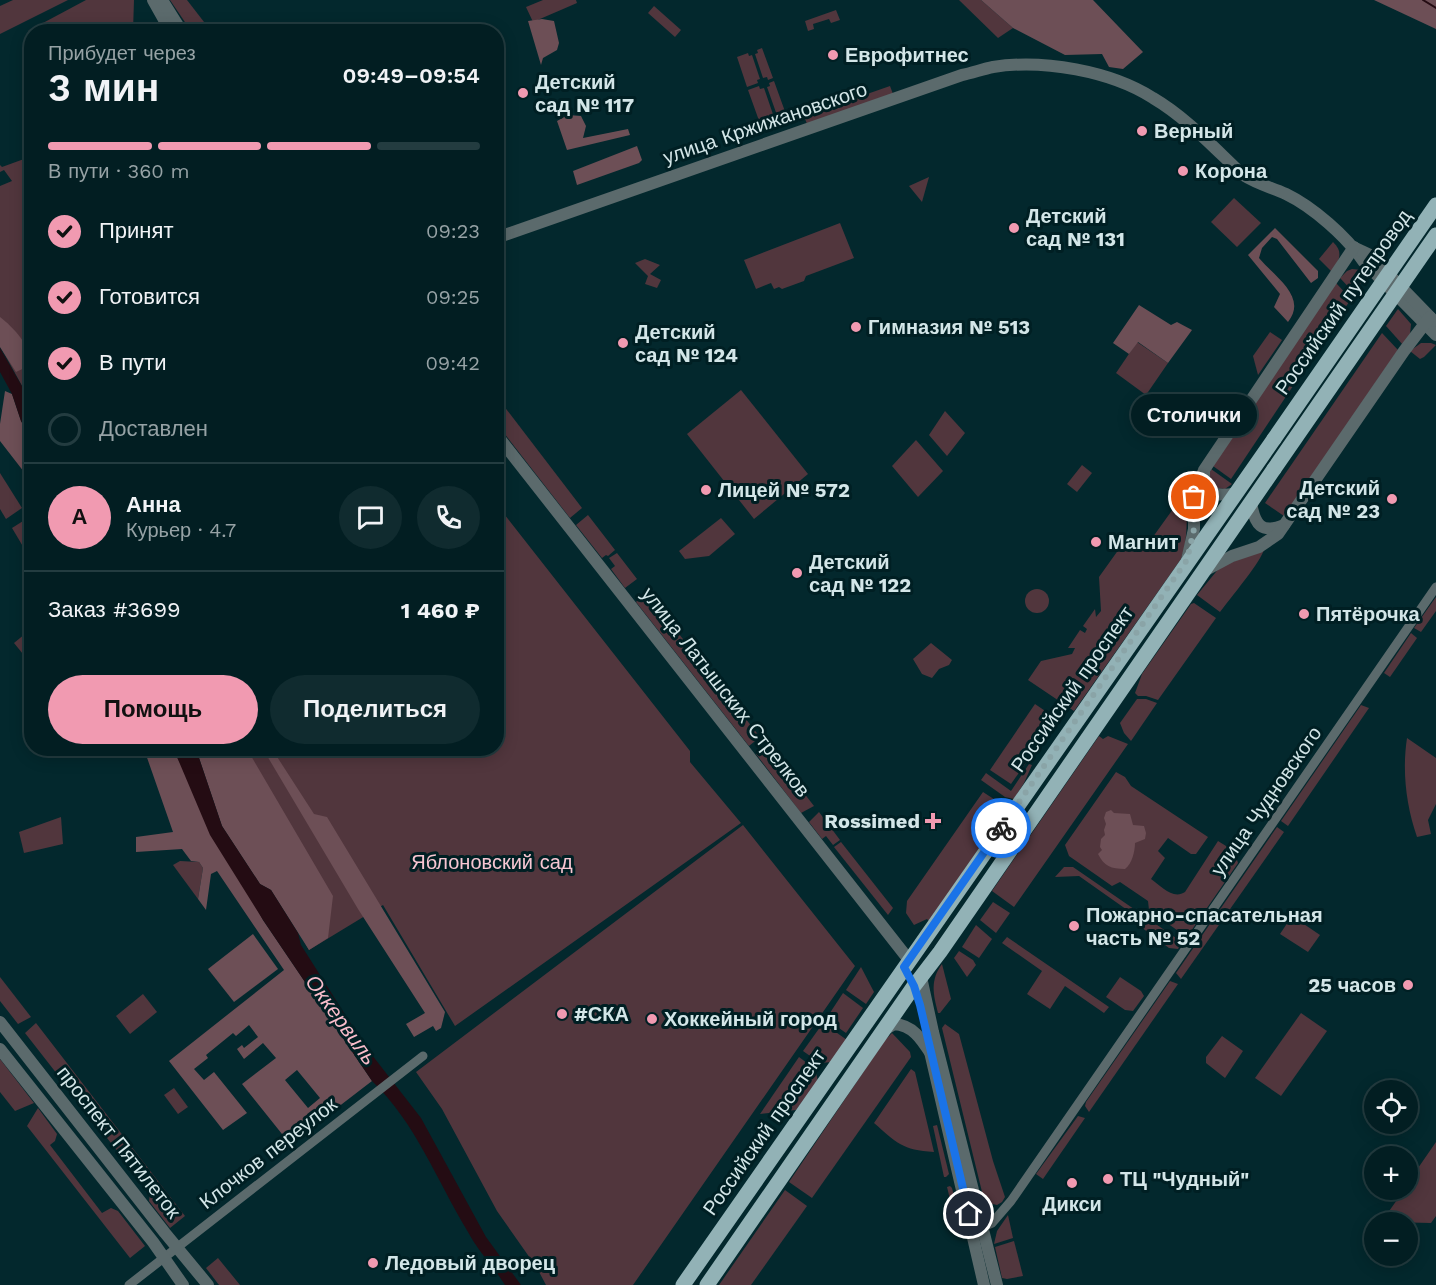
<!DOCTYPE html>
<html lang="ru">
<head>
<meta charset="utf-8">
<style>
  :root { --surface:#021e22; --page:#102b2f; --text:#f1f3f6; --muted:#96a2a5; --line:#233c40; --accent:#f19ab1 }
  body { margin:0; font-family:"Work Sans",sans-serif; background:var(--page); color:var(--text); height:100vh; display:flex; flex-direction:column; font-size:22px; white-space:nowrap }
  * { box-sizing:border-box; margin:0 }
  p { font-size:20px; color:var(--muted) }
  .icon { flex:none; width:33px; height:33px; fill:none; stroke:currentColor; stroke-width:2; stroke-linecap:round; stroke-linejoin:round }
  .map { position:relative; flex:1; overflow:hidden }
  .details { position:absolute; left:24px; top:24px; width:480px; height:732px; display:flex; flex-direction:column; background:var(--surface); border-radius:24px; box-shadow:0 3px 15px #0003,0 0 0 2px var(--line) }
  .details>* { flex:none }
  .fabs { position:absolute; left:1364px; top:1080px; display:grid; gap:12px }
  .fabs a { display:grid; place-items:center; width:54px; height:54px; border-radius:50%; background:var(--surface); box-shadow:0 3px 15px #0003,0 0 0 2px var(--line); font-size:30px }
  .pin { position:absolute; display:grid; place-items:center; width:51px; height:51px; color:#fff; margin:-26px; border:3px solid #fff; border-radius:50%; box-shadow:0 2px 6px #0007 }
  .courier { position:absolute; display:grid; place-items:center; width:60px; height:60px; margin:-30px; border:4px solid #1a73e8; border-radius:50%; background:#fff; color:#222; box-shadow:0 2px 8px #0007 }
  .bubble { position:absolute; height:42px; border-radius:21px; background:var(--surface); box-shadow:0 3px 15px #0003,0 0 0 2px var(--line); font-size:20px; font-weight:600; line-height:42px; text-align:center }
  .overview em { font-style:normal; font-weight:600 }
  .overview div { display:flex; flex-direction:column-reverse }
  .overview { display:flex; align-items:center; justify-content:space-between; height:102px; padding:0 24px }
  h1 { font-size:39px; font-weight:600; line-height:45px }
  .bar { display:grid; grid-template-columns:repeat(4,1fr); gap:9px 6px; align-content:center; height:72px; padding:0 24px }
  .bar i { height:8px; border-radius:4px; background:var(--line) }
  .bar .on { background:var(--accent) }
  .bar p { grid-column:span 4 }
  .line { display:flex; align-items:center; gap:15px; padding:0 24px; border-top:2px solid var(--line) }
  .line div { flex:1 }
  .round { display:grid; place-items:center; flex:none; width:63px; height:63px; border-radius:32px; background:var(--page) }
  ol { padding:0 24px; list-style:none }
  li { display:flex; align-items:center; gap:18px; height:66px }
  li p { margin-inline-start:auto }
  li .icon { padding:6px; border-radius:50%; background:var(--accent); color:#111; stroke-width:4 }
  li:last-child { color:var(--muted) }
  li i { width:33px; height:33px; border:3px solid var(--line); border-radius:50% }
  .action { display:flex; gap:12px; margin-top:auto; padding:12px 24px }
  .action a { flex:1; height:69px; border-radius:36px; background:var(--accent); color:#111; font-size:24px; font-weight:600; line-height:69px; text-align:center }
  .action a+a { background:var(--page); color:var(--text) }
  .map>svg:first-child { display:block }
  .green { fill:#51363d }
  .forest { fill:#6d4f56; fill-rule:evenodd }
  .water { fill:#240c13 }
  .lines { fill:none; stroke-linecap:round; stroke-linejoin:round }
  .stream { stroke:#240c13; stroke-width:2 }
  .minor { stroke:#5b6a6c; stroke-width:9 }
  .tertiary { stroke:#5b6a6c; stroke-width:12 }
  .primary { stroke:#92b2b6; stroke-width:15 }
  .primary-bridge { stroke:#92b2b6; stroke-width:15 }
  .done { stroke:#8aa4a7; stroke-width:6; stroke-dasharray:0 10.8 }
  .route { stroke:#1a73e8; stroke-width:8 }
  .poi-dot { fill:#f19ab1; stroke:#001f23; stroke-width:2 }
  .labels { text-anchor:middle; stroke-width:6; stroke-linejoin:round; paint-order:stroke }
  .poi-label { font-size:20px; font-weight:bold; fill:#d3e6e8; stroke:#001f23; text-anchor:start }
  .street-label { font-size:20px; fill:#d3e6e8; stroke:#001f23 }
  .park-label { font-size:20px; fill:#f7c6d2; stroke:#001f23 }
  .water-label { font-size:21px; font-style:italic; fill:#f9bdcb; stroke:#001f23 }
</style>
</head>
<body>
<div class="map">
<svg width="1436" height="1285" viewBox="0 0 1436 1285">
  <rect width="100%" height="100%" fill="#03282d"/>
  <!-- green -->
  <g class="green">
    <path d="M13 0H68L0 34V6Z"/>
    <path d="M86 0H134L133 31 31 33 28 31Z"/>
    <path d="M170 0H187L211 31H191Z"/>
    <path d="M543 0H576L577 3 533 22 526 7Z"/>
    <path d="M959 0H981L1013 28 998 38Z"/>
    <path d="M654 6 681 30 675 37 648 13Z"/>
    <path d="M836 10 840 20 831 23 829 19 813 24 814 29 808 31 805 21Z"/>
    <path d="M762 48 773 78 768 80 767 77 763 78 755 54 758 53 757 50Z"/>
    <path d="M748 53 749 56 752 55 760 79 757 80 758 83 747 87 737 57Z"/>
    <path d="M774 81 787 117 779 121 767 87 770 86 769 83Z"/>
    <path d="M759 86 760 89 764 88 776 123 762 129 748 90Z"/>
    <path d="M890 86 893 94 807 124 804 116Z"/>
    <path d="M31 131V402L0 346V186L12 181 4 170 0 172V165L2 167 24 159Z"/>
    <path d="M929 177 922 202 909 186Z"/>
    <path d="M1234 198 1261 223 1237 247 1211 222Z"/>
    <path d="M840 223 854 258 806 276 804 281 782 289 779 287 774 289 771 283 756 289 744 260Z"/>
    <path d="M1333 242C1344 252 1339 261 1332 272L1319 259Z"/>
    <path d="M645 259 660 265 650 274 661 280 657 288 645 284 648 276 635 263Z"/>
    <path d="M1352 269 1362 270 1367 275 1354 293 1340 278 1347 271Z"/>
    <path d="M1336 283 1351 299 1231 479 1213 466Z"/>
    <path d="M1398 309 1411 324 1410 335 1403 345 1386 326Z"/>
    <path d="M1270 332 1282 340 1258 375 1253 356Z"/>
    <path d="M1382 333 1398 350 1284 516 1265 503Z"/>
    <path d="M1137 342 1168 363 1146 395 1116 373Z"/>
    <path d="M1421 343H1431L1436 345 1424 357 1420 359 1410 351Z"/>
    <path d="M741 390 808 474 754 519 687 434Z"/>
    <path d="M497 397 582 508 570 518 497 424Z"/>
    <path d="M945 411 965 433 947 456 929 435Z"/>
    <path d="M916 440 943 471 918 497 892 466Z"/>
    <path d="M1082 465 1092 473 1077 492 1067 484Z"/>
    <path d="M1211 469 1232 484 1225 489 1213 488 1208 477Z"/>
    <path d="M0 473 22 508 6 519 0 509Z"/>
    <path d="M1191 484C1183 511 1191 531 1181 559L1074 711 1028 680 1041 661 1072 654 1075 648H1068L1080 630 1085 633 1087 629 1083 626 1095 609 1096 617 1101 611 1099 577 1119 549 1150 541Z"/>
    <path d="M497 505 690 751V762L741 823 455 1026 383 905 309 950 196 749 496 748Z"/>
    <path d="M588 515 615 550 608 556 606 555 602 558 576 525Z"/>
    <path d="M31 516V560L12 528Z"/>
    <path d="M721 518 735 534 709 556 685 559 679 551Z"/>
    <path d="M1264 549C1263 559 1229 600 1220 612L1197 595 1220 567Z"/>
    <path d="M617 553 637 579 625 588 611 569 615 566 609 558Z"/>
    <circle cx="1037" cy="601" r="12"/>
    <path d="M646 592 760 737 749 746 636 602Z"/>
    <path d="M1436 597V611L1421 632 1414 628Z"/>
    <path d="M1194 603 1216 618 1158 700 1146 696H1138L1135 693 1142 674 1191 604Z"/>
    <path d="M31 629V664L14 643Z"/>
    <path d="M1411 633 1417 638 1390 677 1384 673Z"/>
    <path d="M931 643 952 660 949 665 939 669 932 678 922 674 913 659Z"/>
    <path d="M1137 699H1146L1157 703 1131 741 1124 733 1120 723Z"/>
    <path d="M1035 704 1057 719 1011 784 990 770Z"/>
    <path d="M1361 705 1369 708 1288 826 1281 821Z"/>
    <path d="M1099 736 1103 739 1108 736 1128 744 1014 907 992 891Z"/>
    <path d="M1407 738 1436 758V804L1428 820 1431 834 1417 837C1406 805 1402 771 1407 738Z"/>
    <path d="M766 744 814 806 801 813 756 754Z"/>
    <path d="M1029 764 1032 765 1024 783 1014 799 1005 797 981 780 986 773 1011 791Z"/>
    <path d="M1116 772 1125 777 1131 786 1208 837 1196 854H1191L1168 838 1158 851 1165 858 1151 879C1161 886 1173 900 1185 892L1218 841C1228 847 1235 851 1238 863L1189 934 1181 933 1149 910 1148 901 1120 882 1112 886 1069 856 1065 845Z"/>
    <path d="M983 792 1003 805 1004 812 929 921 927 919 914 925 906 913 907 901Z"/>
    <path d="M819 812 840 840 833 845 826 836 822 839 809 822Z"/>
    <path d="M61 817 63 844 24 853 19 832Z"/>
    <path d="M743 825 855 966 633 1285H546L537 1268 497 1211 442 1109 416 1072Z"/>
    <path d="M1277 827 1284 832 1181 979 1176 973Z"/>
    <path d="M841 842 893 908 888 915 834 847Z"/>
    <path d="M180 861 199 862 203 868 198 899 173 865Z"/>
    <path d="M1064 867H1073L1176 938 1180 945 1178 949 1169 948 1137 924 1140 919 1079 876 1055 877Z"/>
    <path d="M993 902 1010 913 996 933 980 920Z"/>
    <path d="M1292 916 1320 935 1308 952 1280 934Z"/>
    <path d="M976 925 992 939 979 958 962 947Z"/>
    <path d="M1007 937 1109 1007 1104 1013 1065 986 1050 1009 1027 994 1042 971 1002 943Z"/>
    <path d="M959 951 973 960 976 965 967 977 954 958Z"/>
    <path d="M942 964 951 999 940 1013H938C933 994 930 980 942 964Z"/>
    <path d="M861 967 874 992 866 1004 846 990Z"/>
    <path d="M0 977 31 1017 18 1024 0 1001Z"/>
    <path d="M1120 977 1141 991 1144 996 1133 1011 1125 1010 1106 997Z"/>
    <path d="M1170 981 1178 984 1089 1112 1085 1106 1086 1102Z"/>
    <path d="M843 993 863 1008 846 1033 826 1019Z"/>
    <path d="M143 994 157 1012 130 1034 116 1016Z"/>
    <path d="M1301 1013 1327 1031 1281 1096 1255 1078Z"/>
    <path d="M36 1023 185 1216 170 1228 149 1201 150 1193 25 1033Z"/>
    <path d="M823 1023 847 1040 832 1062 820 1063 803 1051Z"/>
    <path d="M945 1024 959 1034 993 1161 1005 1197 1002 1202 997 1205 988 1203 983 1196 942 1028Z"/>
    <path d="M892 1033 910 1052 911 1057 812 1198 789 1182 885 1040Z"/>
    <path d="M1222 1036 1243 1051 1225 1078 1206 1063V1057Z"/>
    <path d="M799 1057 815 1069 818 1081 796 1110 760 1114Z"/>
    <path d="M0 1060V1059L34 1103 15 1111 0 1092Z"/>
    <path d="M911 1069 915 1072 934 1152C902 1150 897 1143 874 1123Z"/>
    <path d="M174 1088 188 1107 178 1114 164 1095Z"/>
    <path d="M38 1108 57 1134 55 1141 50 1145 102 1213 111 1208 118 1211 145 1246 130 1258 27 1126Z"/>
    <path d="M1078 1116 1085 1118 1043 1179 1036 1174Z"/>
    <path d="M937 1125 949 1174 946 1177H944L933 1126Z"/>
    <path d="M1436 1142V1216L1431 1223 1388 1222 1386 1221 1387 1214 1404 1190H1407V1184Z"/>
    <path d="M950 1186 952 1188 963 1232 959 1236 947 1187Z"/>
    <path d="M785 1190 807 1206 751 1285H719Z"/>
    <path d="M1008 1215 1013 1238 994 1244 997 1231Z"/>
    <path d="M1014 1241 1023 1276 1007 1279 1002 1278 995 1247Z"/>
    <path d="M218 1258 240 1285H219L206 1268Z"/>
  </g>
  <!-- forest -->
  <g class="forest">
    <path d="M981 0H1093L1143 52 1123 69 1109 67 1102 54 1065 55 1013 28Z"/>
    <path d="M1374 0H1436V29Z"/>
    <path d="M542 19 554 21 559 43 557 50 543 58 541 65 528 21Z"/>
    <path d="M568 115 581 116 586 126 583 138 628 129 630 135 567 150 557 121Z"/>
    <path d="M637 146 642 160 639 163 577 185 573 171Z"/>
    <path d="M1275 228 1318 271V278L1311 283 1277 239 1272 237 1262 248 1259 258C1275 277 1308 297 1288 322L1274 307 1280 294 1248 255Z"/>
    <path d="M1139 305 1171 325 1177 322 1192 330 1168 363 1138 342 1129 354 1113 343Z"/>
    <path d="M0 317C13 327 32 347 31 365L16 372 0 347Z"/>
    <path d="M5 391 12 394 21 421 31 438V481L0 441V424Z"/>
    <path d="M144 749H175L177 757 263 920 372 1081 290 1144 242 1084 276 1058 263 1043 244 1059 237 1049 242 1045 244 1048 258 1037 249 1025 236 1036 233 1033 206 1055 208 1058 194 1069 204 1080 214 1072 247 1113 223 1130 169 1061 284 970 217 871 211 874 206 910 198 899 203 868 199 862 191 861 182 849 136 852V837L173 832ZM297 1070 320 1098 308 1108 285 1080Z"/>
    <path d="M196 749H247L333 896 328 938 309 950 271 890 260 884 222 826Z"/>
    <path d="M263 749H272L314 814 327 817 445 1012 441 1028 436 1031 433 1026 414 1037 406 1024 425 1013 358 909Z"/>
    <path d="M1111 810 1114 813 1130 814 1133 825 1144 826 1146 833 1145 839 1135 843C1135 851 1132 864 1125 869 1111 869 1104 866 1098 854L1102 850 1100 847 1101 839 1105 835 1104 830 1106 824 1104 818 1106 812Z"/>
    <path d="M253 934 278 969 234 1002 208 969Z"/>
  </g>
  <!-- water -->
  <g class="water">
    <path d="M0 348 31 402V438L21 421 12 394 0 372Z"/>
    <path d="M175 749H196L222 826 260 884 271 890 298 933 301 945 365 1046 421 1118 486 1237 521 1285H505C494 1267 478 1251 468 1232 437 1181 416 1123 372 1081L263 920 210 835 177 757Z"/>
  </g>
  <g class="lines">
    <!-- stream -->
    <path class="stream" d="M1423 0 1436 8"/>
    <!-- minor -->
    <g class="minor">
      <path d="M978 1229 992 1223 1011 1201 1436 587"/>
      <path d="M129 1285 423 1056"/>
    </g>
    <!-- tertiary -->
    <g class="tertiary">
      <path d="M153 0 171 32"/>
      <path d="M162 0 182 32"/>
      <path d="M496 238 962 75C972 73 983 69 993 67 1043 59 1111 71 1153 98 1187 118 1215 149 1243 175 1259 185 1271 187 1286 194 1313 207 1347 237 1363 261L1436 335"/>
      <path d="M1355 248 1370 255 1434 321"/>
      <path d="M496 434 909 960"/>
      <path d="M1204 472C1203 495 1217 497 1236 493"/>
      <path d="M1251 503C1255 525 1261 534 1284 525"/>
      <path d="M1187 560 1194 529V497L1204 470 1354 247"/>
      <path d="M1204 571 1232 556 1259 547 1278 534 1404 351 1430 317"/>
      <path d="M921 977 933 1032 997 1285"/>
      <path d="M0 1022 165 1233 208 1285"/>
      <path d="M884 1030 894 1024C913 1025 922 1040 931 1054"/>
      <path d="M0 1049 153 1242 183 1285"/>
      <path d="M930 1052 984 1285"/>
    </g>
    <!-- primary -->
    <g class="primary">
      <path d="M683 1285 1274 439"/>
      <path d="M707 1285 914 986 940 952 1274 469"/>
    </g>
    <!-- primary-bridge -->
    <g class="primary-bridge">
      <path d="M1274 439 1436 205"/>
      <path d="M1274 469 1436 235"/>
    </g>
  </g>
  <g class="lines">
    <!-- done -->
    <path class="done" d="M1001 828 1187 560 1194 529V497"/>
    <!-- route -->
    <path class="route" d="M969 1214 920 1005 914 986 904 967 1001 828"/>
  </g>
  <!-- markers -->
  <g class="poi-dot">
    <circle cx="833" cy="55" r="6"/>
    <circle cx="523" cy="93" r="6"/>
    <circle cx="1142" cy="131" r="6"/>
    <circle cx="1183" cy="171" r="6"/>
    <circle cx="1014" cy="228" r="6"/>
    <circle cx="856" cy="327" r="6"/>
    <circle cx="623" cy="343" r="6"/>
    <circle cx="706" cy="490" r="6"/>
    <circle cx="1392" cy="499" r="6"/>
    <circle cx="1096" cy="542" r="6"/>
    <circle cx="797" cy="573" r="6"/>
    <circle cx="1304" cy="614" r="6"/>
    <path d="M930 812h6v6h6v6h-6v6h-6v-6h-6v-6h6z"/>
    <circle cx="1074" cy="926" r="6"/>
    <circle cx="1408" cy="985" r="6"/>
    <circle cx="562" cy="1014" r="6"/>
    <circle cx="652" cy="1019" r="6"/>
    <circle cx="1108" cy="1179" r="6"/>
    <circle cx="1072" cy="1183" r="6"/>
    <circle cx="373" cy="1263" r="6"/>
  </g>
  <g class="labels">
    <!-- poi labels -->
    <g class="poi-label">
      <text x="845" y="62">Еврофитнес</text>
      <text x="535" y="89">Детский<tspan x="535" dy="23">сад № 117</tspan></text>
      <text x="1154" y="138">Верный</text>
      <text x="1195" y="178">Корона</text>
      <text x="1026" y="223">Детский<tspan x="1026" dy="23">сад № 131</tspan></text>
      <text x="868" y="334">Гимназия № 513</text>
      <text x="635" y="339">Детский<tspan x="635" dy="23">сад № 124</tspan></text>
      <text x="1380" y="495" text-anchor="end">Детский<tspan x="1380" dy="23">сад № 23</tspan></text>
      <text x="718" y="497">Лицей № 572</text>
      <text x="1108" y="549">Магнит</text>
      <text x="809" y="569">Детский<tspan x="809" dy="23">сад № 122</tspan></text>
      <text x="1316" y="621">Пятёрочка</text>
      <text x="920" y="828" text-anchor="end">Rossimed</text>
      <text x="1086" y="922">Пожарно-спасательная<tspan x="1086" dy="23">часть № 52</tspan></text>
      <text x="1396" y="992" text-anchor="end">25 часов</text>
      <text x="574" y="1021">#СКА</text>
      <text x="664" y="1026">Хоккейный город</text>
      <text x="1120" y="1186">ТЦ "Чудный"</text>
      <text x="1072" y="1211" text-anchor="middle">Дикси</text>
      <text x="385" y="1270">Ледовый дворец</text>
    </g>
    <!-- street labels -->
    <g class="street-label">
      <text transform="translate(765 123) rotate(-19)" y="7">улица Кржижановского</text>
      <text transform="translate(1343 302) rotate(-55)" y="7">Российский путепровод</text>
      <text transform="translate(1072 689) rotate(-55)" y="7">Российский проспект</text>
      <text transform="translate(726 692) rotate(52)" y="7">улица Латышских Стрелков</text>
      <text transform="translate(1266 801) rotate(-55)" y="7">улица Чудновского</text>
      <text transform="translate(764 1132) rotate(-55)" y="7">Российский проспект</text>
      <text transform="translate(119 1142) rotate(52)" y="7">проспект Пятилеток</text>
      <text transform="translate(268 1153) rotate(-38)" y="7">Клочков переулок</text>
    </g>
    <!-- park labels -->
    <g class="park-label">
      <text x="492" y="869">Яблоновский сад</text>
    </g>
    <!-- water labels -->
    <g class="water-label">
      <text transform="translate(341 1020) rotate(54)" y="7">Оккервиль</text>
    </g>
  </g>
</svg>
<div class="fabs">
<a><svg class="icon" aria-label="locate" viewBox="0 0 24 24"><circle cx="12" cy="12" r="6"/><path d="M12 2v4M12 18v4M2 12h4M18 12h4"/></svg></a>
<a>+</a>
<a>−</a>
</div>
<div class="pin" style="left:1194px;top:497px;background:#ea580c"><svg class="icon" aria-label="bag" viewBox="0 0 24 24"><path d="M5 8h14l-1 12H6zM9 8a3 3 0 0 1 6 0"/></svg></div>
<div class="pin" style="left:969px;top:1214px;background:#1f2937"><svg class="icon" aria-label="home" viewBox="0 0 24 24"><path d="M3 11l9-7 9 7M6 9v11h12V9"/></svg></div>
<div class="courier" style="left:1001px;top:828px"><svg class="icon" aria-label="bike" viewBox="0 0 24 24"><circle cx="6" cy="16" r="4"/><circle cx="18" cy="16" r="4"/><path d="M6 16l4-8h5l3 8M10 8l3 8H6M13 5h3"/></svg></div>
<div class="bubble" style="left:1131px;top:394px;width:126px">Столички</div>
<section class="details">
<div class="overview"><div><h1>3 мин</h1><p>Прибудет через</p></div><em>09:49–09:54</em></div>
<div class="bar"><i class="on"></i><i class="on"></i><i class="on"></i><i></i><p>В пути · 360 m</p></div>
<ol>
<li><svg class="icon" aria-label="check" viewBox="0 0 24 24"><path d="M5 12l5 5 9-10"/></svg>Принят<p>09:23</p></li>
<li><svg class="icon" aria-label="check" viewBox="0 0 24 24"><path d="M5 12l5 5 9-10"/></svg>Готовится<p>09:25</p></li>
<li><svg class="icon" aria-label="check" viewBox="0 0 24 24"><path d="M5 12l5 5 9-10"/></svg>В пути<p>09:42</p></li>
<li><i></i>Доставлен</li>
</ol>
<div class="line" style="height:108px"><b class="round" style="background:var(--accent);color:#111">А</b><div><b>Анна</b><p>Курьер · 4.7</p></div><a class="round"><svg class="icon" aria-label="chat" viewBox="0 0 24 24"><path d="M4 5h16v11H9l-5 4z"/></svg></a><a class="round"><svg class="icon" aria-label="phone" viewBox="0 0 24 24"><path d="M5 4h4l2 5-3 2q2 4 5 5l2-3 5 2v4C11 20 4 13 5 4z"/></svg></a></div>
<div class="line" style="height:78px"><div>Заказ #3699</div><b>1 460 ₽</b></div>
<div class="action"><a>Помощь</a><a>Поделиться</a></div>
</section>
</div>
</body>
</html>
